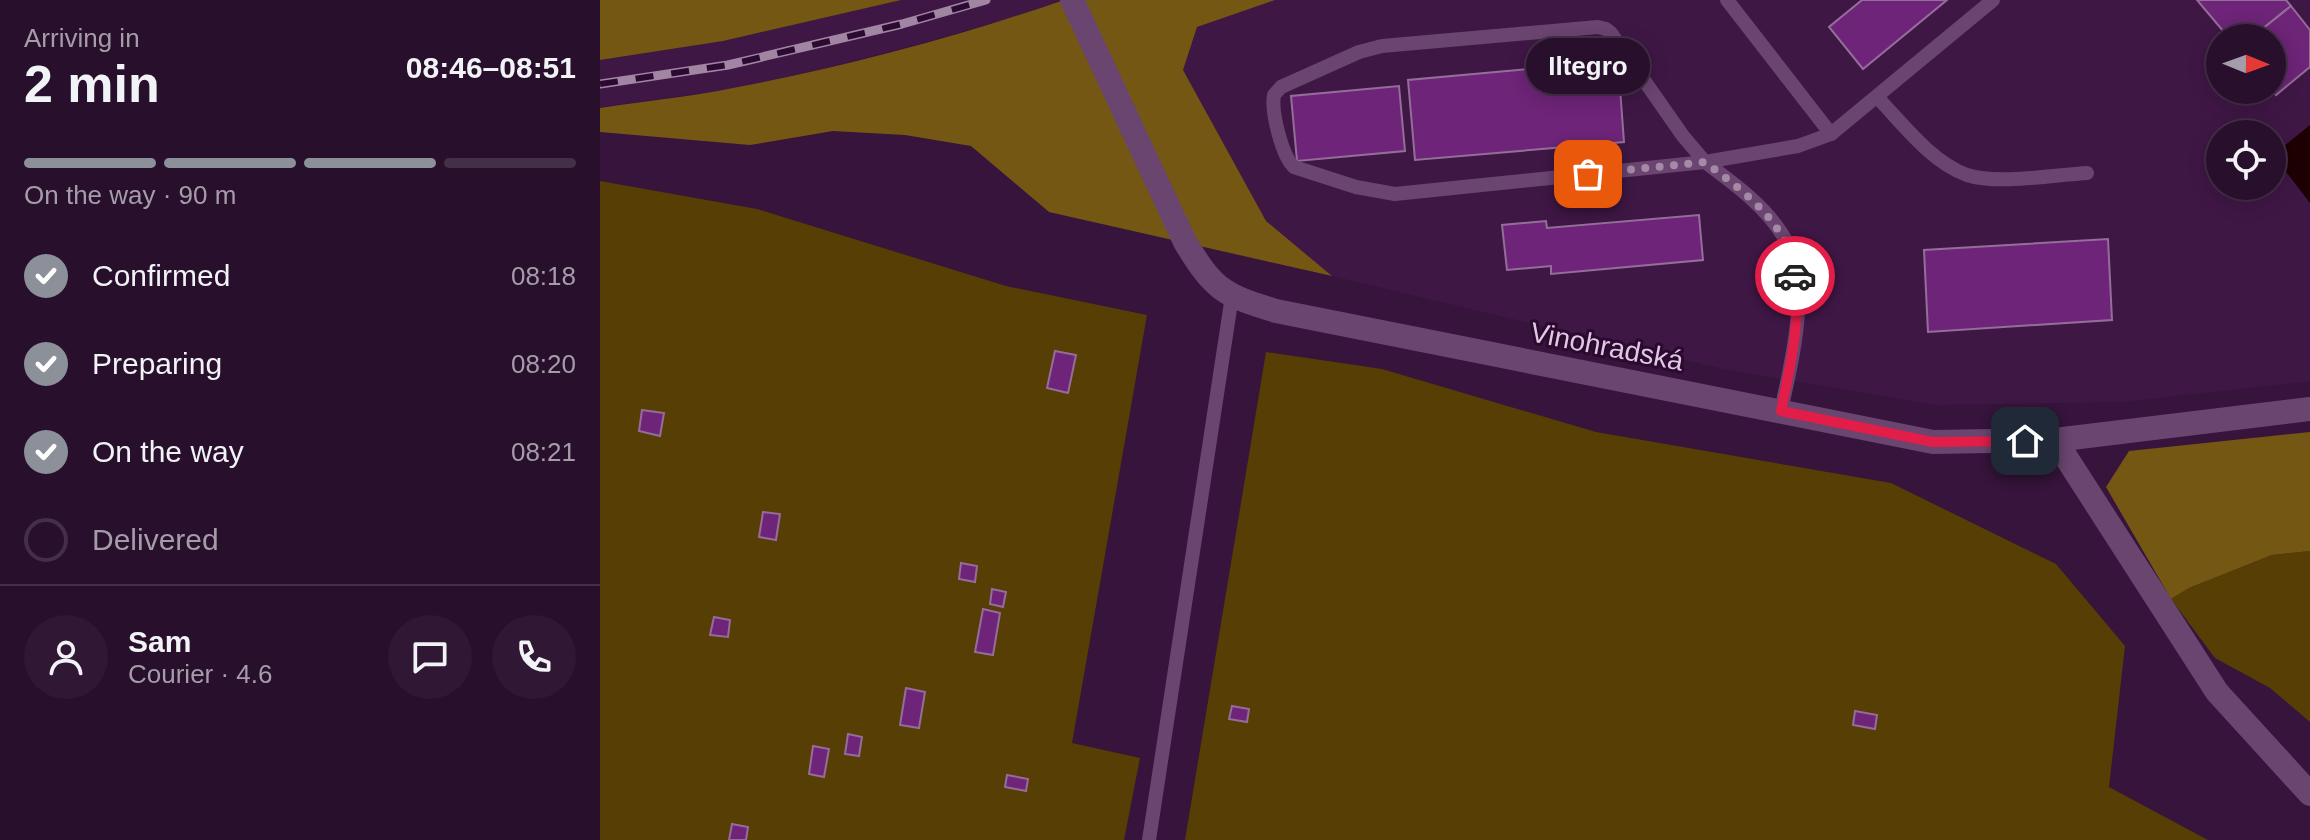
<!DOCTYPE html>
<html lang="en">
<head>
<meta charset="utf-8">
<style>
  :root { --surface:#280f2c; --page:#301834; --text:#f1f3f6; --muted:#a59ca9; --line:#442f48; --accent:#8c9099 }
  body { margin:0; font-family:Arial,sans-serif; background:var(--page); color:var(--text); height:100vh; display:flex; flex-direction:column; font-size:30px; white-space:nowrap }
  * { box-sizing:border-box; margin:0 }
  p { font-size:26px; color:var(--muted) }
  .icon { flex:none; width:44px; height:44px; fill:none; stroke:currentColor; stroke-width:2; stroke-linecap:round; stroke-linejoin:round }
  .map { position:relative; flex:1; overflow:hidden }
  .drawer { display:flex; flex-direction:column; background:var(--surface); width:600px }
  .drawer>* { flex:none }
  .needle { width:52px; rotate:91deg }
  .tools { position:absolute; left:1606px; top:24px; display:grid; gap:16px }
  .tools a { display:grid; place-items:center; width:80px; height:80px; border-radius:50%; background:var(--surface); box-shadow:0 4px 20px #0003,0 0 0 2px var(--line); font-size:40px }
  .pin { position:absolute; display:grid; place-items:center; width:68px; height:68px; color:#fff; margin:-34px; border-radius:16px; box-shadow:0 4px 12px #0006 }
  .courier { position:absolute; display:grid; place-items:center; width:80px; height:80px; margin:-40px; border:6px solid #e11d48; border-radius:50%; background:#fff; color:#222; box-shadow:0 2px 10px #0007 }
  .bubble { position:absolute; height:56px; border-radius:28px; background:var(--surface); box-shadow:0 4px 20px #0003,0 0 0 2px var(--line); font-size:26px; font-weight:600; line-height:56px; text-align:center }
  .head em { font-style:normal; font-weight:600 }
  .head div { display:flex; flex-direction:column-reverse }
  .head { display:flex; align-items:center; justify-content:space-between; height:136px; padding:0 24px }
  h1 { font-size:52px; font-weight:600; line-height:60px }
  .bar { display:grid; grid-template-columns:repeat(4,1fr); gap:12px 8px; align-content:center; height:96px; padding:0 24px }
  .bar i { height:10px; border-radius:6px; background:var(--line) }
  .bar .current { background:var(--accent) }
  .bar p { grid-column:span 4 }
  .line { display:flex; align-items:center; gap:20px; padding:0 24px; border-top:2px solid var(--line) }
  .line div { flex:1 }
  .round { display:grid; place-items:center; flex:none; width:84px; height:84px; border-radius:42px; background:var(--page) }
  ol { padding:0 24px; list-style:none }
  li { display:flex; align-items:center; gap:24px; height:88px }
  li p { margin-inline-start:auto }
  li .icon { padding:8px; border-radius:50%; background:var(--accent); color:#fff; stroke-width:4 }
  li:last-child { color:var(--muted) }
  li i { width:44px; height:44px; border:4px solid var(--line); border-radius:50% }
  main { display:flex; flex:1; min-height:0 }
  .map>svg:first-child { display:block }
  .built { fill:#3f1745; fill-rule:evenodd }
  .green { fill:#563e04 }
  .forest { fill:#755714 }
  .water { fill:#1e0002 }
  .building { fill:#6e2478; stroke:#956d9a; stroke-width:2 }
  .lines { fill:none; stroke-linecap:round; stroke-linejoin:round }
  .service { stroke:#6a4570; stroke-width:14 }
  .minor { stroke:#6a4570; stroke-width:24 }
  .rail-casing { stroke:#a186a4; stroke-width:9 }
  .rail { stroke:#2c0931; stroke-width:6; stroke-dasharray:18; stroke-linecap:butt }
  .done { stroke:#a48aa7; stroke-width:8; stroke-dasharray:0 14.4 }
  .route { stroke:#e11d48; stroke-width:10 }
  .labels { text-anchor:middle; stroke-width:6; stroke-linejoin:round; paint-order:stroke }
  .street-label { font-size:28px; fill:#dfc9e1; stroke:#2c0931 }
</style>
</head>
<body>
<main>
<section class="drawer">
<div class="head"><div><h1>2 min</h1><p>Arriving in</p></div><em>08:46–08:51</em></div>
<div class="bar"><i class="current"></i><i class="current"></i><i class="current"></i><i></i><p>On the way · 90 m</p></div>
<ol>
<li><svg class="icon" aria-label="check" viewBox="0 0 24 24"><path d="M5 12l5 5 9-10"/></svg>Confirmed<p>08:18</p></li>
<li><svg class="icon" aria-label="check" viewBox="0 0 24 24"><path d="M5 12l5 5 9-10"/></svg>Preparing<p>08:20</p></li>
<li><svg class="icon" aria-label="check" viewBox="0 0 24 24"><path d="M5 12l5 5 9-10"/></svg>On the way<p>08:21</p></li>
<li><i></i>Delivered</li>
</ol>
<div class="line" style="height:144px"><a class="round"><svg class="icon" aria-label="person" viewBox="0 0 24 24"><circle cx="12" cy="8" r="4"/><path d="M4 21q1-7 8-7t8 7"/></svg></a><div><b>Sam</b><p>Courier · 4.6</p></div><a class="round"><svg class="icon" aria-label="chat" viewBox="0 0 24 24"><path d="M4 5h16v11H9l-5 4z"/></svg></a><a class="round"><svg class="icon" aria-label="phone" viewBox="0 0 24 24"><path d="M5 4h4l2 5-3 2q2 4 5 5l2-3 5 2v4C11 20 4 13 5 4z"/></svg></a></div>
</section>
<div class="map">
<svg width="1710" height="840" viewBox="0 0 1710 840">
  <rect width="100%" height="100%" fill="#36143b"/>
  <!-- built -->
  <g class="built">
    <path d="M301 0H464L425 14 308 47 222 69 132 89 0 107V60L123 41Z"/>
    <path d="M675 0H1710V381L1521 402 1336 405 1123 369 732 276 666 221 583 70 597 27ZM1620 38H1672V90H1620ZM1620 134H1672V186H1620Z"/>
  </g>
  <!-- green -->
  <g class="green">
    <path d="M0 181 157 209 406 286 547 315 472 743 540 758 524 840H0Z"/>
    <path d="M666 352 782 369 996 432 1291 483 1456 564 1525 646 1509 787 1608 840H585Z"/>
    <path d="M1710 551V722L1670 688 1615 658 1571 599 1589 588 1672 555Z"/>
  </g>
  <!-- forest -->
  <g class="forest">
    <path d="M0 0H301L123 41 0 60Z"/>
    <path d="M464 0H675L597 27 583 70 666 221 732 276 449 212 371 146 305 135 233 131 150 145 0 132V108C44 101 89 97 133 88 245 67 357 37 464 0Z"/>
    <path d="M1710 432V551L1672 555 1589 588 1571 599 1506 487 1529 451Z"/>
  </g>
  <!-- water -->
  <path class="water" d="M1710 125V203L1673 155Z"/>
  <!-- building -->
  <g class="building">
    <path d="M1262 0H1347L1263 69 1229 27Z"/>
    <path d="M1597 0H1686L1691 6 1651 38H1629Z"/>
    <path d="M1691 6 1710 30V67L1676 95 1672 90V38H1651Z"/>
    <path d="M1018 61 1024 142 815 160 808 80Z"/>
    <path d="M799 86 805 151 697 161 691 96Z"/>
    <path d="M1099 215 1103 260 951 274V266L907 270 902 225 946 221 947 228Z"/>
    <path d="M1508 239 1512 320 1328 332 1324 250Z"/>
    <path d="M455 351 476 355 468 393 447 388Z"/>
    <path d="M42 410 64 413 60 436 39 431Z"/>
    <path d="M163 512 180 514 176 540 159 537Z"/>
    <path d="M361 563 377 566 375 582 359 579Z"/>
    <path d="M392 589 406 592 403 607 390 604Z"/>
    <path d="M383 609 400 613 393 655 375 652Z"/>
    <path d="M114 617 130 620 128 637 110 635Z"/>
    <path d="M306 688 325 692 319 728 300 725Z"/>
    <path d="M632 706 649 709 647 722 629 719Z"/>
    <path d="M1255 711 1277 715 1275 729 1253 725Z"/>
    <path d="M248 734 262 737 259 756 245 754Z"/>
    <path d="M213 746 229 749 224 777 209 774Z"/>
    <path d="M407 775 428 779 426 791 405 787Z"/>
    <path d="M132 824 148 827 146 840H129Z"/>
  </g>
  <g class="lines">
    <!-- service -->
    <g class="service">
      <path d="M1127 0 1231 134"/>
      <path d="M998 27 1006 29 1011 33 1083 136 1105 162 795 194 756 187 694 167C682 156 671 112 674 95L681 87 759 52 782 46Z"/>
      <path d="M1277 97C1303 124 1331 162 1367 175 1398 185 1453 175 1487 173"/>
      <path d="M1181 411C1192 358 1213 284 1182 234 1164 205 1133 183 1105 162L1198 146 1231 134 1393 0"/>
      <path d="M549 840 632 296"/>
    </g>
    <!-- minor -->
    <g class="minor">
      <path d="M472 0 585 242C614 290 623 295 676 311L1333 442 1455 440 1710 409"/>
      <path d="M1455 440 1617 692 1710 794"/>
    </g>
    <!-- rail casing -->
    <g class="rail-casing">
      <path id="rail" d="M0 84 128 65 302 24 386 0"/>
    </g>
    <!-- rail -->
    <use href="#rail" class="rail"/>
  </g>
  <g class="lines">
    <!-- done -->
    <path class="done" d="M988 174 1105 162C1145 193 1189 223 1195 276"/>
    <!-- route -->
    <path class="route" d="M1195 276C1201 323 1190 366 1181 411L1333 442 1425 441"/>
  </g>
  <g class="labels">
    <!-- street labels -->
    <g class="street-label">
      <text transform="translate(1007 346) rotate(11)" y="10">Vinohradská</text>
    </g>
  </g>
</svg>
<div class="tools">
<a><svg class="needle" viewBox="-14 -14 28 28"><path d="M0-13l5 13h-10z" fill="#e53935"/><path d="M0 13l5-13h-10z" fill="#a59ca9"/></svg></a>
<a><svg class="icon" aria-label="locate" viewBox="0 0 24 24"><circle cx="12" cy="12" r="6"/><path d="M12 2v4M12 18v4M2 12h4M18 12h4"/></svg></a>
</div>
<div class="pin" style="left:988px;top:174px;background:#ea580c"><svg class="icon" aria-label="bag" viewBox="0 0 24 24"><path d="M5 8h14l-1 12H6zM9 8a3 3 0 0 1 6 0"/></svg></div>
<div class="pin" style="left:1425px;top:441px;background:#1f2937"><svg class="icon" aria-label="home" viewBox="0 0 24 24"><path d="M3 11l9-7 9 7M6 9v11h12V9"/></svg></div>
<div class="courier" style="left:1195px;top:276px"><svg class="icon" aria-label="car" viewBox="0 0 24 24"><path d="M5 17H2v-5l4-1 3-4h7l3 4 3 1v5h-3M9 17h6M6 11h13"/><circle cx="7" cy="17" r="2"/><circle cx="17" cy="17" r="2"/></svg></div>
<div class="bubble" style="left:926px;top:38px;width:124px">Iltegro</div>
</div>
</main>
</body>
</html>
